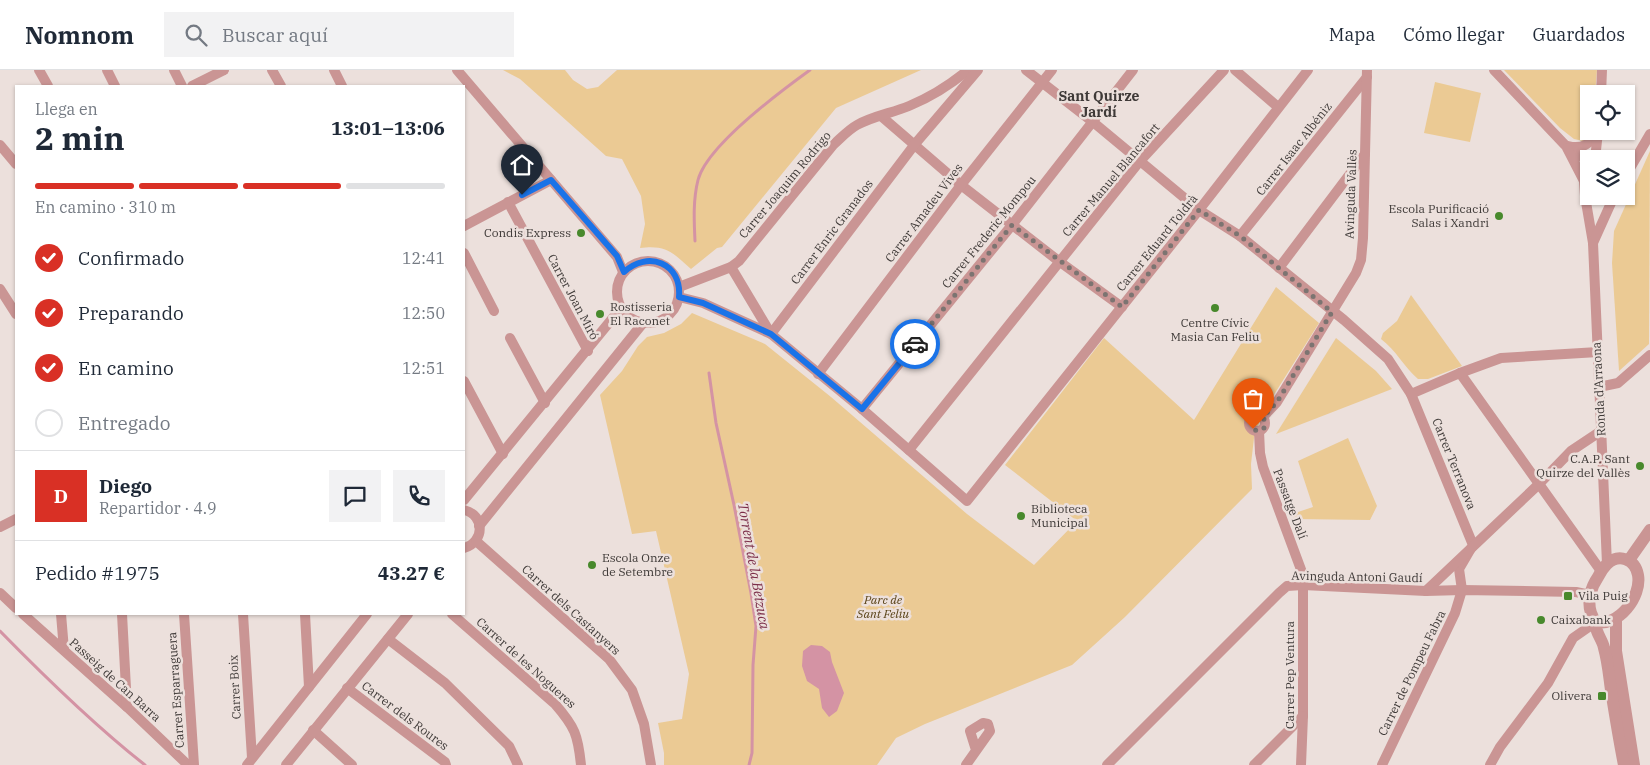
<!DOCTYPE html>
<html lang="es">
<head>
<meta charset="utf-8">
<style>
  :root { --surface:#fff; --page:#f2f2f3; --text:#1f2937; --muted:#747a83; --line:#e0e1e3; --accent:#d93025 }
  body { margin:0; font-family:"IBM Plex Serif",serif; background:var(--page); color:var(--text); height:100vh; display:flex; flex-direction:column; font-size:19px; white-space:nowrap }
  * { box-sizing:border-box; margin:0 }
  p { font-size:16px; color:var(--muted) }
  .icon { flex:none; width:28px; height:28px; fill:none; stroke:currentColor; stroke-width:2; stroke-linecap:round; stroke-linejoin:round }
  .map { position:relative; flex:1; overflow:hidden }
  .drawer { position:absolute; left:15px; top:15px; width:450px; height:530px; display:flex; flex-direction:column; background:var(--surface); border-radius:0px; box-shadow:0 1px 4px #0004 }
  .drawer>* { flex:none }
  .buttons { position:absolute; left:1580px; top:15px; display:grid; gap:10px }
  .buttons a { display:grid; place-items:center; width:55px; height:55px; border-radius:0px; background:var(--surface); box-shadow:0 1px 4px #0004; font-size:25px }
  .pin { position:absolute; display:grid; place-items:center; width:42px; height:42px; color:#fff; margin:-51px -21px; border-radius:50% 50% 50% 0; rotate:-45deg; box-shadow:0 0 5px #0007 }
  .pin .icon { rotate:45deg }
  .courier { position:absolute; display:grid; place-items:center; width:50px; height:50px; margin:-25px; border:4px solid #1a73e8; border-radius:50%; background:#fff; color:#222; box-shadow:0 1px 6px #0007 }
  .headline em { font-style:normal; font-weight:800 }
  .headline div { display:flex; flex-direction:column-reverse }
  .headline { display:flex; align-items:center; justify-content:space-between; height:85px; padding:0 20px }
  h1 { font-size:32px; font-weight:800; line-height:38px }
  .bar { display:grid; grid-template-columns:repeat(4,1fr); gap:8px 5px; align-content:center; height:60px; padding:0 20px }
  .bar i { height:6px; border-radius:4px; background:var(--line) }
  .bar .selected { background:var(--accent) }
  .bar p { grid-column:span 4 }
  .line { display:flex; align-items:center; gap:12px; padding:0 20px; border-top:1px solid var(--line) }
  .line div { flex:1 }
  .round { display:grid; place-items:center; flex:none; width:52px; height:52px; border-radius:0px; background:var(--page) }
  ol { padding:0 20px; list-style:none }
  li { display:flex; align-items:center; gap:15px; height:55px }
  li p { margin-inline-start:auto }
  li .icon { padding:5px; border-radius:50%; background:var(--accent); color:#fff; stroke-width:4 }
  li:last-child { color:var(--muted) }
  li i { width:28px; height:28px; border:2px solid var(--line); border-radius:50% }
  header { display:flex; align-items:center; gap:30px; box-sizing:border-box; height:70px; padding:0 25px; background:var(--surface); border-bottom:1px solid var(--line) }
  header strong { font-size:24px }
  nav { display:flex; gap:28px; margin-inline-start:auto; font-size:18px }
  .search { width:350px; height:45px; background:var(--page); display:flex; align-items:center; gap:12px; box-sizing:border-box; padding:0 18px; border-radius:0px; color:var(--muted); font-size:19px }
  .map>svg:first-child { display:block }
  .green { fill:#ebca94 }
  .water { fill:#d493a4 }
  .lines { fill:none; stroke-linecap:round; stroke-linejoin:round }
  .stream { stroke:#d493a4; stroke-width:3 }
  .minor { stroke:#ca9594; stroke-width:10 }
  .tertiary { stroke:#ca9594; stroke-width:12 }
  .done { stroke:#7c7471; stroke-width:5; stroke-dasharray:0 9 }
  .route { stroke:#1a73e8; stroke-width:6 }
  .poi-dot { fill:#48892c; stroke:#ece0dc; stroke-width:2 }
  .labels { text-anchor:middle; stroke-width:5; stroke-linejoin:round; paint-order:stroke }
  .street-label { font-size:12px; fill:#3f3a38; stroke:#ece0dc }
  .poi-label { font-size:12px; fill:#3f3a38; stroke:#ece0dc; text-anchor:start }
  .park-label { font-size:12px; font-style:italic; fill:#5a4318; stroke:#ece0dc }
  .neighbourhood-label { font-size:14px; font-weight:bold; fill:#3f3a38; stroke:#ece0dc }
  .water-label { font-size:14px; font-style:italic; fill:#7c2e49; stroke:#ece0dc }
</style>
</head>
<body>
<header>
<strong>Nomnom</strong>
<div class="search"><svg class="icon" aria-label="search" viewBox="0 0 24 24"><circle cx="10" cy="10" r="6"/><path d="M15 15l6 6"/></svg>Buscar aquí</div>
<nav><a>Mapa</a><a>Cómo llegar</a><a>Guardados</a></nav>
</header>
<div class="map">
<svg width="1650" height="695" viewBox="0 0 1650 695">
  <rect width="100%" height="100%" fill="#ece0dc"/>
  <!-- green -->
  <g class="green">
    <path d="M503 0H565L573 10 587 19 598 17 617 0H921L836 38 722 177 717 178 691 199C672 182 667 175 640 178L645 154 641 126 622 89 606 86 520 9Z"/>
    <path d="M1504 0H1597L1595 24H1589V61H1591L1590 66 1583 71 1574 69 1560 58Z"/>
    <path d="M1435 12 1481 23 1470 72 1424 63Z"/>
    <path d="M1650 81 1649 274 1619 301 1612 193 1614 161Z"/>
    <path d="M1276 217 1319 253 1263 342 1254 368 1251 394 1252 419 1125 547 1072 595 925 654 896 668 877 695H664V683L658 653 682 649 689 604 656 461 632 464 600 325 622 301 638 276 647 267 664 263 681 254 692 243 765 274 831 327 967 444 1034 495 1077 451 1005 395 1104 268 1194 350Z"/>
    <path d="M1411 225 1462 296 1428 309H1418C1404 297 1396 280 1381 269L1383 263 1397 251Z"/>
    <path d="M1336 268 1376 301 1392 319 1276 364Z"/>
    <path d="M1348 368 1377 436 1370 450 1294 449 1292 444 1313 437 1298 391Z"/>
  </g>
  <!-- water -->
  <path class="water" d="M811 575 822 576 830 582 832 592 844 623 837 641 829 647 822 638 819 619 807 611 802 596 803 581Z"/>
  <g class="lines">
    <!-- stream -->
    <g class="stream">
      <path d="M695 171C694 150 693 130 698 110 707 76 781 21 810 0"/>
      <path d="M709 303 716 353 734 435 751 523 756 556 753 595 752 683 749 695"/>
      <path d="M0 561C46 608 93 654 145 695"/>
    </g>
    <!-- minor -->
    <g class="minor">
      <path d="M39 0 48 16"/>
      <path d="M107 0 115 16"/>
      <path d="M174 0 182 16"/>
      <path d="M272 0 281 16"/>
      <path d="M334 0 342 16"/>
      <path d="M457 0 617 187 623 202"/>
      <path d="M1026 0 1093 52 1199 140 1240 166 1344 250 1388 289 1411 324 1473 475 1459 499 1462 520 1455 543 1382 695"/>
      <path d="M1235 0 1278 37"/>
      <path d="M1494 0 1565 75 1589 92"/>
      <path d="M192 16 224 0"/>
      <path d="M1601 24 1602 0"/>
      <path d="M881 46 961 115 1060 192 1122 237"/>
      <path d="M0 75 16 94"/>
      <path d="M1568 76C1583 80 1591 73 1598 61"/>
      <path d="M1567 78 1584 111 1585 126"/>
      <path d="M1595 89 1598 62"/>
      <path d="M1626 105 1650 64"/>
      <path d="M508 132 588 281"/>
      <path d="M1586 132 1593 173 1607 494"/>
      <path d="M464 156 551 110"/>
      <path d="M1240 166 1367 7"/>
      <path d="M1593 173 1611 133 1612 126"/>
      <path d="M464 183 494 241"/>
      <circle cx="648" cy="222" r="31"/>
      <path d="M731 197 771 264 862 339 967 431 1199 140 1308 0"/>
      <path d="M1279 198 1365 84"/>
      <path d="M679 217 731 197 739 191 833 75C841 68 848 60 857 55 873 46 892 43 909 36 931 27 950 15 968 0"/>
      <path d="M0 219 16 244"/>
      <path d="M679 227 703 233 771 264 915 74 978 0"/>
      <path d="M510 268 545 333"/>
      <path d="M1460 303 1601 501"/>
      <path d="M818 304 961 115 1052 0"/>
      <path d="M464 311 503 384"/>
      <path d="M1599 317 1618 313 1650 285"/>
      <path d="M1411 324 1460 303 1501 288 1598 282"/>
      <path d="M862 339 1012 155 1133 0"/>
      <circle cx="1257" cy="353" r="8"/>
      <path d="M1263 347 1277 332 1356 203 1361 190 1363 168 1367 0"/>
      <path d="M1259 361 1260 383 1263 397 1303 505V646L1301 695"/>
      <path d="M909 380 1140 91 1224 0"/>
      <path d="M464 430 621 238"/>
      <path d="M464 440C485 445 485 472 464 478"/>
      <path d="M479 456 643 253"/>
      <path d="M0 457 16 449"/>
      <path d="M476 471 609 589 632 620 644 654 651 695"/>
      <path d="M1426 521 1539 414 1571 381 1601 361"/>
      <path d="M0 523 16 538"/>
      <path d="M23 544 127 637 188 695"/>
      <path d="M61 544 64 580"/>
      <path d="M122 544 127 637"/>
      <path d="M184 544 194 695"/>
      <path d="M243 544 252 688"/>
      <path d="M305 544 309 617"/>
      <path d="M452 544 555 634C575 657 578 665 581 695"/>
      <path d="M388 569 445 613 509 676 518 695"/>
      <path d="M347 618 445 692 446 695"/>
      <path d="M313 660 352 695"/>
      <path d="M247 695 367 544"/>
      <path d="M286 695 408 544"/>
      <path d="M966 695 990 661 988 654 983 653 970 661 976 680"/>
      <path d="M1107 695 1279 523 1287 516 1303 515 1426 521 1462 520 1576 522 1590 525"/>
      <path d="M1254 695 1303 646"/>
      <path d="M1490 695 1500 677 1548 613 1573 568 1596 552"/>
    </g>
    <!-- tertiary -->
    <g class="tertiary">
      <path d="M1629 490 1650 460"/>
      <path d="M1616 549V581L1634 695"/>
      <path d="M1596 552C1618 557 1642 527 1638 505 1635 489 1619 483 1607 494 1603 498 1600 503 1598 507 1591 517 1587 531 1591 543 1594 549 1595 555 1597 561 1599 567 1603 572 1604 578 1608 592 1609 606 1611 620 1615 645 1619 670 1624 695"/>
    </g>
  </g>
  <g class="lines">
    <!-- done -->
    <path class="done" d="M915 274 1012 155 1122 237 1199 140 1240 166 1332 242 1277 332 1263 347 1265 352 1264 358 1257 361 1253 359"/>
    <!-- route -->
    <path class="route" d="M522 125 551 110 617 186 624 202C648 180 682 193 679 227L703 233 771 264 862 339 915 274"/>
  </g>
  <!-- markers -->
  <g class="poi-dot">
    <circle cx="1499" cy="146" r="5"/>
    <circle cx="581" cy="163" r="5"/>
    <circle cx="1215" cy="238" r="5"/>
    <circle cx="600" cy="244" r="5"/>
    <circle cx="1640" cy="396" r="5"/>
    <circle cx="1021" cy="446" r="5"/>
    <circle cx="592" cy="495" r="5"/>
    <rect x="1563" y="521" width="10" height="10" rx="2.5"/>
    <circle cx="1541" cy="550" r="5"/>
    <rect x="1597" y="621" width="10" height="10" rx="2.5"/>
  </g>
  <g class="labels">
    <!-- street labels -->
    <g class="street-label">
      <text transform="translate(1294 79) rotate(-52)" y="4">Carrer Isaac Albéniz</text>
      <text transform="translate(1111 110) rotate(-50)" y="4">Carrer Manuel Blancafort</text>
      <text transform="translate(785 115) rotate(-50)" y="4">Carrer Joaquim Rodrigo</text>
      <text transform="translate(1351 124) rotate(-88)" y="4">Avinguda Vallès</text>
      <text transform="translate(924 143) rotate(-53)" y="4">Carrer Amadeu Vives</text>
      <text transform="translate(832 162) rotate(-53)" y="4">Carrer Enric Granados</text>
      <text transform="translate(989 162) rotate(-51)" y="4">Carrer Frederic Mompou</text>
      <text transform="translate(1157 173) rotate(-51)" y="4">Carrer Eduard Toldrà</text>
      <text transform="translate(573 227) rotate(62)" y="4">Carrer Joan Miró</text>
      <text transform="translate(1599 319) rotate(-93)" y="4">Ronda d'Arraona</text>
      <text transform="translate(1454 394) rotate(68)" y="4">Carrer Terranova</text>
      <text transform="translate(1290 434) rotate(69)" y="4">Passatge Dalí</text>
      <text transform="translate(1357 507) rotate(1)" y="4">Avinguda Antoni Gaudí</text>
      <text transform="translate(571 540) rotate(42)" y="4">Carrer dels Castanyers</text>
      <text transform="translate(526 593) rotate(42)" y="4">Carrer de les Nogueres</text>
      <text transform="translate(1412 603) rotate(-64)" y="4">Carrer de Pompeu Fabra</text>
      <text transform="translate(1290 605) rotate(-90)" y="4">Carrer Pep Ventura</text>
      <text transform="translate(115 610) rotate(42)" y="4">Passeig de Can Barra</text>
      <text transform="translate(235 617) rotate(-93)" y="4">Carrer Boix</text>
      <text transform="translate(176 620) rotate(-94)" y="4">Carrer Esparraguera</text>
      <text transform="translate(405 646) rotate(37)" y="4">Carrer dels Roures</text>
    </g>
    <!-- poi labels -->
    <g class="poi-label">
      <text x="1489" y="143" text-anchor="end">Escola Purificació<tspan x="1489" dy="14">Salas i Xandri</tspan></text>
      <text x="571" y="167" text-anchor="end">Condis Express</text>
      <text x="610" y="241">Rostisseria<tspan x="610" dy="14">El Raconet</tspan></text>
      <text x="1215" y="257" text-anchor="middle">Centre Cívic<tspan x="1215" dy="14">Masia Can Feliu</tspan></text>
      <text x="1630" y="393" text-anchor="end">C.A.P. Sant<tspan x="1630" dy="14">Quirze del Vallès</tspan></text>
      <text x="1031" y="443">Biblioteca<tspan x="1031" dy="14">Municipal</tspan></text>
      <text x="602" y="492">Escola Onze<tspan x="602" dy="14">de Setembre</tspan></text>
      <text x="1578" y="530">Vila Puig</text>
      <text x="1551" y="554">Caixabank</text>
      <text x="1592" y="630" text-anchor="end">Olivera</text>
    </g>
    <!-- park labels -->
    <g class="park-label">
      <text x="883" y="534">Parc de<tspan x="883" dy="14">Sant Feliu</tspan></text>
    </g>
    <!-- neighbourhood labels -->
    <g class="neighbourhood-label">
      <text x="1099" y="31">Sant Quirze<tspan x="1099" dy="16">Jardí</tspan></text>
    </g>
    <!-- water labels -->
    <g class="water-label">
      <text transform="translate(754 496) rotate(80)" y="5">Torrent de la Betzuca</text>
    </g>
  </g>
</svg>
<div class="buttons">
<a><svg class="icon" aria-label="locate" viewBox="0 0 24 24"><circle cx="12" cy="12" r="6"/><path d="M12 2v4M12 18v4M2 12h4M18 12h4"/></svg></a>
<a><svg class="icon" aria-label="layers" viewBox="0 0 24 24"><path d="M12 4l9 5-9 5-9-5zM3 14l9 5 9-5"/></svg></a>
</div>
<div class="pin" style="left:1253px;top:359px;background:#ea580c"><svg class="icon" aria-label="bag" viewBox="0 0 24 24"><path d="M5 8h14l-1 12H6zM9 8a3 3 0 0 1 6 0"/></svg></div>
<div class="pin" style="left:522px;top:125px;background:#1f2937"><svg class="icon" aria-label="home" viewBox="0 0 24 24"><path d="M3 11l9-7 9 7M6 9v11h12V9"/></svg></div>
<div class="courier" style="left:915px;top:274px"><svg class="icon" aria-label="car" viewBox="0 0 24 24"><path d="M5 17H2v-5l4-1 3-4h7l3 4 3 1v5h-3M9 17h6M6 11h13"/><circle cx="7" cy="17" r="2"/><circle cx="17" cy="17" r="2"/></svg></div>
<section class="drawer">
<div class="headline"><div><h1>2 min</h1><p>Llega en</p></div><em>13:01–13:06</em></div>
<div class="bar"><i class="selected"></i><i class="selected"></i><i class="selected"></i><i></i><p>En camino · 310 m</p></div>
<ol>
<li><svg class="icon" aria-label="check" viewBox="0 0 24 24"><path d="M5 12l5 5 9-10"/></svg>Confirmado<p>12:41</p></li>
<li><svg class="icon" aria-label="check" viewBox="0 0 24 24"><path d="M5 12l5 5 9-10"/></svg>Preparando<p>12:50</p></li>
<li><svg class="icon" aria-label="check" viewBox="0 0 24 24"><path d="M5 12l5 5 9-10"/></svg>En camino<p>12:51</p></li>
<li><i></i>Entregado</li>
</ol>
<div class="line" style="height:90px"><b class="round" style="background:var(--accent);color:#fff">D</b><div><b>Diego</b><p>Repartidor · 4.9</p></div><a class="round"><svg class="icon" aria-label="chat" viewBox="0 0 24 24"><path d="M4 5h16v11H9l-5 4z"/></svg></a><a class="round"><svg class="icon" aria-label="phone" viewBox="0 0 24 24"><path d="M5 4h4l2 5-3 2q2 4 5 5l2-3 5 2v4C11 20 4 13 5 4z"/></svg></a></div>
<div class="line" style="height:65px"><div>Pedido #1975</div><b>43.27 €</b></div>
</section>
</div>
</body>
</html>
